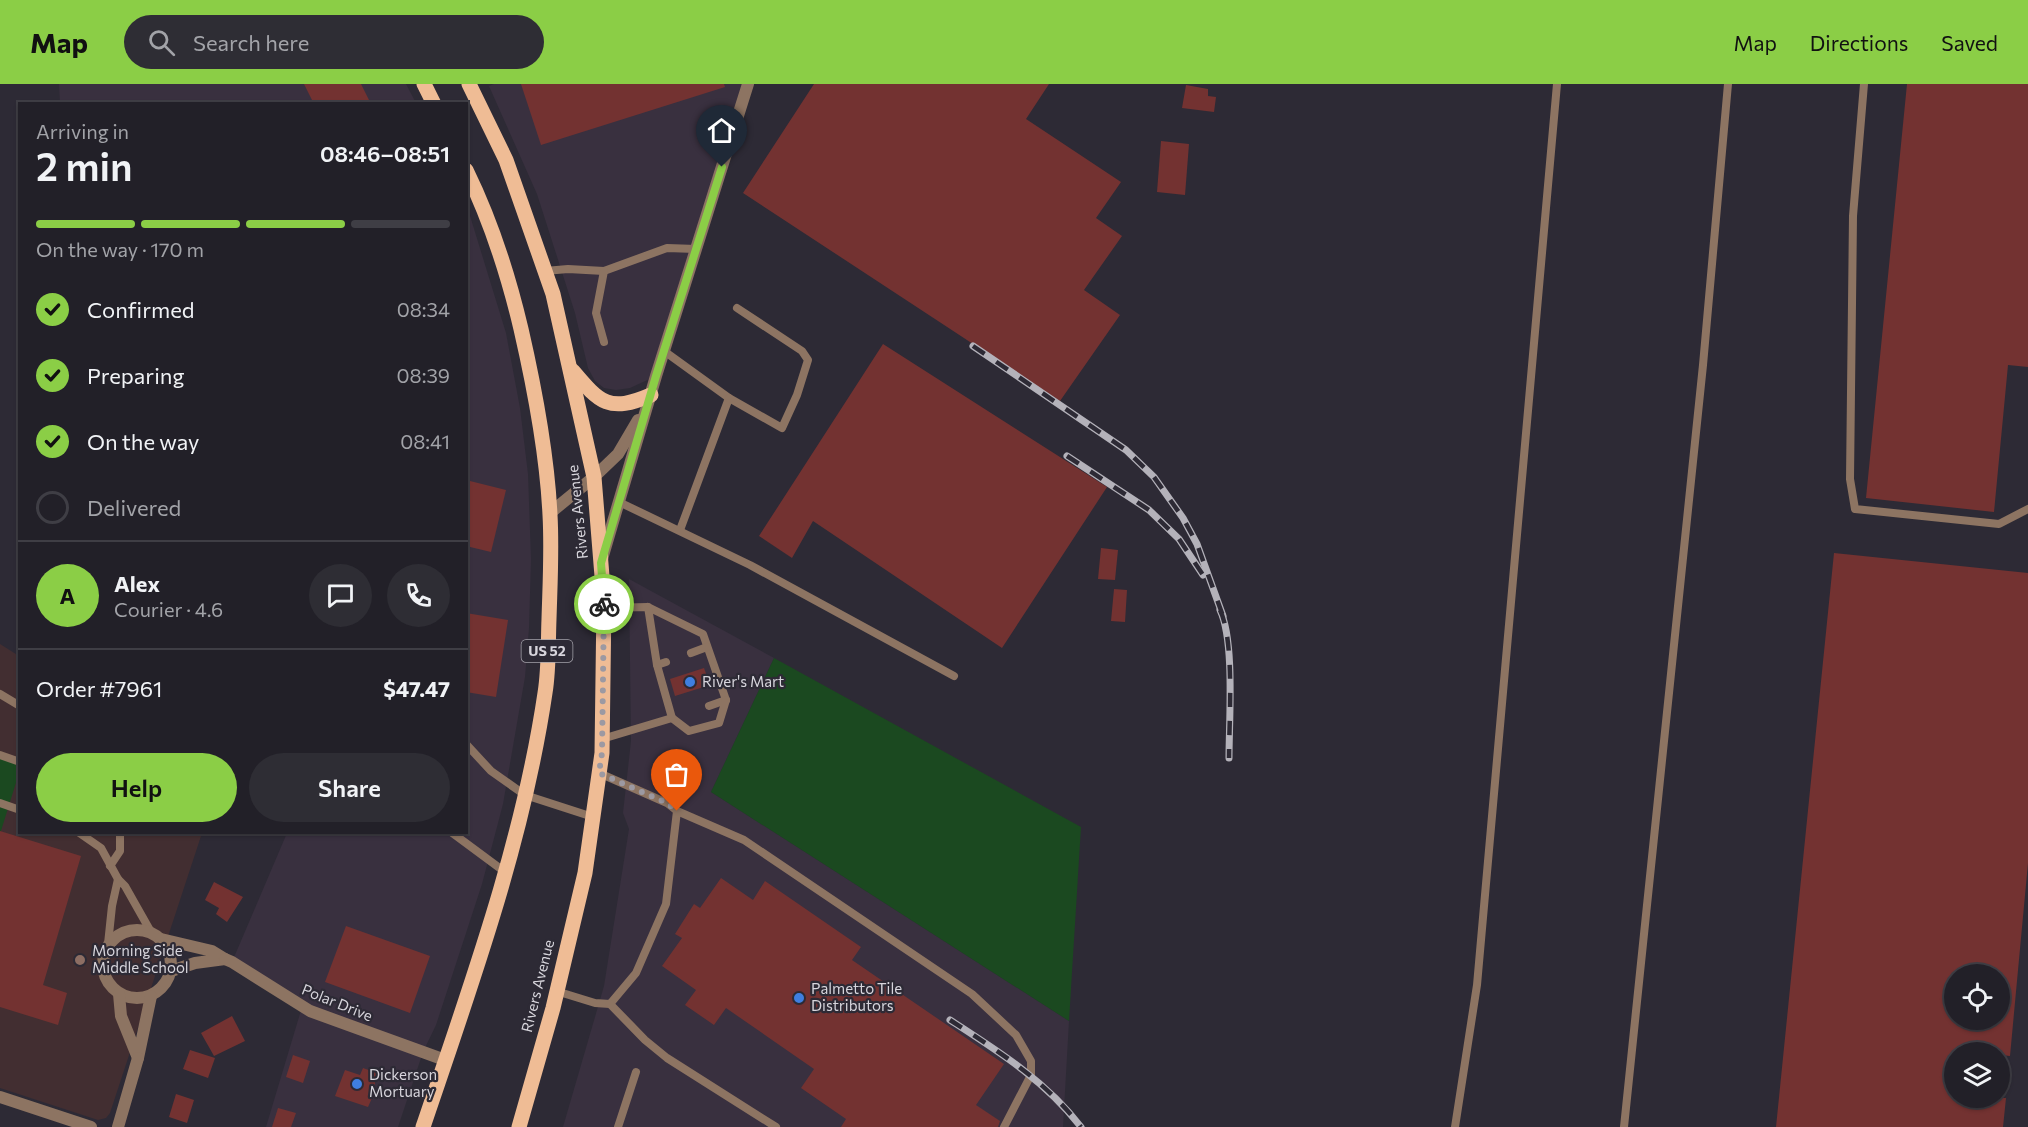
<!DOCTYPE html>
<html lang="en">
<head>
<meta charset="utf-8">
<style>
  :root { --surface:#222028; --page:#2e2d34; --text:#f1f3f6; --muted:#a2a3a8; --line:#3f3e45; --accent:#8bce46 }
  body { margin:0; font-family:Commissioner,sans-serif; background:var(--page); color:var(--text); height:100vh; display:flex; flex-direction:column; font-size:22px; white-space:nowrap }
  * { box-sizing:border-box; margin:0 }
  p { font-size:20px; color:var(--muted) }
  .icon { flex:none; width:33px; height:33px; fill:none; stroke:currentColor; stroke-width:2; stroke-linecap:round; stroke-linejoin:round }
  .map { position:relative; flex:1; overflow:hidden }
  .details { position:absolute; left:18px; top:18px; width:450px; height:732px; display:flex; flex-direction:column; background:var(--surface); border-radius:0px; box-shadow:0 2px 4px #0004,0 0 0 2px var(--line) }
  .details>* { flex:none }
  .fabs { position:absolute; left:1944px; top:880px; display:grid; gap:12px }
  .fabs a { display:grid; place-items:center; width:66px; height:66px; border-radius:50%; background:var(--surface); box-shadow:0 2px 4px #0004,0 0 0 2px var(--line); font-size:30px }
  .pin { position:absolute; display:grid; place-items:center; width:51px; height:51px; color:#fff; margin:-62px -26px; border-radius:50% 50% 50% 0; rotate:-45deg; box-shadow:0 0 6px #0007 }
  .pin .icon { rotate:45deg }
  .courier { position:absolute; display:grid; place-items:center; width:60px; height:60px; margin:-30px; border:4px solid #8bce46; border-radius:50%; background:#fff; color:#222; box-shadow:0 2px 8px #0007 }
  .headline em { font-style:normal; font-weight:600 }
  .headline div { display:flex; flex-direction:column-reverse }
  .headline { display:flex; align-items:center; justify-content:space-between; height:102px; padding:0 18px }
  h1 { font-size:39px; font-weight:600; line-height:45px }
  .bar { display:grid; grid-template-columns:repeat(4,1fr); gap:9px 6px; align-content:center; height:72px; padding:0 18px }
  .bar i { height:8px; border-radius:4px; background:var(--line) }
  .bar .current { background:var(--accent) }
  .bar p { grid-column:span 4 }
  .line { display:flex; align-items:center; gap:15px; padding:0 18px; border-top:2px solid var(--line) }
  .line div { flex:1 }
  .round { display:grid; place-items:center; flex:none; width:63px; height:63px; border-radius:32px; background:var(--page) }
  ol { padding:0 18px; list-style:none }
  li { display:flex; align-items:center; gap:18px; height:66px }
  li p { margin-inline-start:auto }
  li .icon { padding:6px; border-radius:50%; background:var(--accent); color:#111; stroke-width:4 }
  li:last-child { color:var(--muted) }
  li i { width:33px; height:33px; border:3px solid var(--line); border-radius:50% }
  .button { display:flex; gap:12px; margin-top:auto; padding:12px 18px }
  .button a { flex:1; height:69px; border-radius:36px; background:var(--accent); color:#111; font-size:24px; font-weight:600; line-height:69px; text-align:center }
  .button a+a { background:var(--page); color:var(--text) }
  header { display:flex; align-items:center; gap:36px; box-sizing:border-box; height:84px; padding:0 30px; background:var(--accent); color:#111 }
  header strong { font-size:28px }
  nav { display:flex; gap:33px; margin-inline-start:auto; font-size:21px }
  .search { width:420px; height:54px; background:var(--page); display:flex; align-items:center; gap:15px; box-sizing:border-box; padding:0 21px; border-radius:33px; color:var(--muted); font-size:22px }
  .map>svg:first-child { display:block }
  .commercial { fill:#39303f }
  .education { fill:#422e31 }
  .green { fill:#1b4920 }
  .building { fill:#733231; fill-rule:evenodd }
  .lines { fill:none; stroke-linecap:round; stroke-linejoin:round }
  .lane { stroke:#8d7462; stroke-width:8 }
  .street { stroke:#8d7462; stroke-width:12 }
  .primary { stroke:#efbc95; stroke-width:15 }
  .rail-casing { stroke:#b4b2ba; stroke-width:7 }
  .rail { stroke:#2d2a35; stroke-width:4.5; stroke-dasharray:14; stroke-linecap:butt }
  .done { stroke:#9c99a2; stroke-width:6; stroke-dasharray:0 10.8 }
  .route { stroke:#8bce46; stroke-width:8 }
  .shop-dot { fill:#3f7fe0; stroke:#2d2a35; stroke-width:2 }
  .education-dot { fill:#8d6e63; stroke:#2d2a35; stroke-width:2 }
  .labels { text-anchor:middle; stroke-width:4.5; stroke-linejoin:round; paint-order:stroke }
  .shield { fill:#2d2a35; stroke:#a4a2aa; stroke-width:1.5 }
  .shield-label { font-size:14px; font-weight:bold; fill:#d7d5dc }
  .street-label { font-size:15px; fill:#d7d5dc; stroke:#2d2a35 }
  .poi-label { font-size:15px; fill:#d7d5dc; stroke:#2d2a35; text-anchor:start }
</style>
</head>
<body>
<header>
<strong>Map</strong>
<div class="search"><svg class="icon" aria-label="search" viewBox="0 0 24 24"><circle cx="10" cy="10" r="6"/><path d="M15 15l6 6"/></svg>Search here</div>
<nav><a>Map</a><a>Directions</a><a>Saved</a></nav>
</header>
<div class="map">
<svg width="2028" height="1043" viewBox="0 0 2028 1043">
  <rect width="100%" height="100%" fill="#2d2a35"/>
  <!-- commercial -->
  <g class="commercial">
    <path d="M59 0H406L416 19H60Z"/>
    <path d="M494 0H747L656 292 630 304 616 306 604 304 595 297 588 284 575 229 537 110 489 2Z"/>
    <path d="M467 122 506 249 520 324 528 390 531 475 529 544 525 593 503 720 482 800 436 941 423 968 398 1043H266L302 923 232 878 287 749 466 748Z"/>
    <path d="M629 495 774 574 711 708 1069 937 1063 1043H563L604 902 629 745 623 729 631 657Z"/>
  </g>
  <!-- education -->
  <path class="education" d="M0 560 19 572 20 748 202 749 110 1029 106 1034 98 1036 0 1004Z"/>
  <!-- green -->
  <g class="green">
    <path d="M774 574 1081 743 1069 937 711 708Z"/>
    <path d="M0 671 20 677 19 689 0 750Z"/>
  </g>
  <!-- building -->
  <g class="building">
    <path d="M304 0H361L371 20H314Z"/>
    <path d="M521 0H724L725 3 541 61Z"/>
    <path d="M814 0H1049L1026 35 1121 98 1096 134 1122 152 1084 206 1120 231 1060 317 743 109Z"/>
    <path d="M1907 0H2028V283L2008 281 1994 428 1866 414Z"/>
    <path d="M1186 1 1208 5V12L1216 13 1214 28 1182 24Z"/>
    <path d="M1161 57 1189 60 1185 111 1157 108Z"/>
    <path d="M883 260 1107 403 1002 564 813 437 792 474 759 452Z"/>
    <path d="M466 396 506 406 491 468 466 462Z"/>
    <path d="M1101 464 1118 466 1115 496 1098 495Z"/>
    <path d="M1834 469 2028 489V779L2010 972 2000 971V969H1954V1014H2006L2003 1043H1776ZM1954 891H2000V936H1954Z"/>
    <path d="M1114 505 1127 506 1125 538 1111 537Z"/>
    <path d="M466 529 508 536 496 613 466 608Z"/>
    <path d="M704 584 710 601 675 612 670 595Z"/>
    <path d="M0 747 81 772 43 901 67 909 58 941 0 923Z"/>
    <path d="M721 794 753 816 765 797 861 863 852 876 1004 980 976 1021 1000 1037 998 1043H841L846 1035 801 1004 814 985 726 924 714 941 685 921 696 906 662 882 682 854 675 850 694 820 700 824Z"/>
    <path d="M214 798 243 813 227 838 216 830 219 824 205 816Z"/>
    <path d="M346 842 430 872 410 929 325 898Z"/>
    <path d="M232 932 245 957 214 972 201 949Z"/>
    <path d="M190 966 215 974 208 994 183 985Z"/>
    <path d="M293 971 310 977 303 999 286 993Z"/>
    <path d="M363 984 377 989 374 1004 376 1005 368 1023 335 1012 345 986 360 991Z"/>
    <path d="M176 1010 194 1016 187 1039 169 1033Z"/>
    <path d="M278 1024 296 1029 291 1043H272Z"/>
  </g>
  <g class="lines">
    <!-- lane -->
    <g class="lane">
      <path d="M1864 0 1853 132 1850 395 1855 425 1999 440 2028 425"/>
      <path d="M545 187 568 185 604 187 667 164 696 165"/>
      <path d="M604 187 596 229 604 258"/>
      <path d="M664 267 729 314 680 446"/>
      <path d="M729 314 782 344 797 311 808 276 802 267 737 224"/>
      <path d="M619 418 750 481 954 592"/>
      <path d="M648 523 703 550 726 616 709 622"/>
      <path d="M691 569 707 563"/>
      <path d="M657 581 666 578"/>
      <path d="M0 610 20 622"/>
      <path d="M672 634 689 647 719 639 726 616"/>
      <path d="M602 655 672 634 657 581 648 523 604 524"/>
      <path d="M466 660 491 687 525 711 593 733"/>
      <path d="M0 671 20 678"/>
      <path d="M0 719 20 726"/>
      <path d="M677 727 744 756 972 910 1016 951 1031 977V991L1004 1043"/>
      <path d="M78 748 101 764 118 795"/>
      <path d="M451 748 505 788"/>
      <path d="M110 782 120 767V748"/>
      <path d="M108 860 112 822 118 795 125 802 151 848"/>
      <path d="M556 907 595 919 610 920 636 889 666 820 677 727 667 719 599 689"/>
      <path d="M610 920 645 956 667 974 776 1043"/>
      <path d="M618 1043 636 988"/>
      <path d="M1455 1043 1477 901 1557 0"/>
      <path d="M1624 1043 1703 281 1728 0"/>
    </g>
    <!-- street -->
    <g class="street">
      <path d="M550 429 594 393 618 370 638 336"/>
      <path d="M602 475 656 292 748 0"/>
      <circle cx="137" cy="880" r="34"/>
      <path d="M161 855 212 867 225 875 195 879 171 887"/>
      <path d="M225 875 232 878 310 927 445 976"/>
      <path d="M119 910 121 932 138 974 151 912"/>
      <path d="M0 1013 91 1043"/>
      <path d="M118 1043 138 974"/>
    </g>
    <!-- primary -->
    <g class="primary">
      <path d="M424 0 434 20"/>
      <path d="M469 0 506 76 553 210 594 393 604 517 602 669 585 789 553 924 519 1043"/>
      <path d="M573 287C600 319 609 329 651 311"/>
      <path d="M423 1043C471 901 523 758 545 609 549 585 548 559 549 535 550 500 552 466 550 431 547 368 535 306 521 245 508 190 491 137 466 86"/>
    </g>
    <!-- rail casing -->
    <g class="rail-casing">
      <g id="rail">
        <path d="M973 262 1126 366 1154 393 1183 434 1197 460 1223 532"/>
        <path d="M1067 372 1149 426 1179 455 1203 491"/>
        <path d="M1220 526C1235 557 1229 637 1229 674"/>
        <path d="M950 936C998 967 1046 997 1081 1043"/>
      </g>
    </g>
    <!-- rail -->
    <use href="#rail" class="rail"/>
  </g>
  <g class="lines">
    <!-- done -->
    <path class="done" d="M604 520 602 669 599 689 667 719 677 727"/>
    <!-- route -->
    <path class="route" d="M604 520 601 479 656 292 722 83"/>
  </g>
  <!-- markers -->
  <g class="shop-dot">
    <circle cx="690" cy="598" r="6"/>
    <circle cx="799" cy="914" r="6"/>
    <circle cx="357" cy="1000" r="6"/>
  </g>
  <circle class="education-dot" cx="80" cy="876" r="6"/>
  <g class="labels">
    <!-- shield labels -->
    <rect class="shield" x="521.5" y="556" width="51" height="22" rx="4.5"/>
    <g class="shield-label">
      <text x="547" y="572">US 52</text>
    </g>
    <!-- street labels -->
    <g class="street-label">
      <text transform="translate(578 428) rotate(-96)" y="5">Rivers Avenue</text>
      <text transform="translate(538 902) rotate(-76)" y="5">Rivers Avenue</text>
      <text transform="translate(337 919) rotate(22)" y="5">Polar Drive</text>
    </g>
    <!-- poi labels -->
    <g class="poi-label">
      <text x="702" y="603">River's Mart</text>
      <text x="92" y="872">Morning Side<tspan x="92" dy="17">Middle School</tspan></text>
      <text x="811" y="910">Palmetto Tile<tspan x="811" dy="17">Distributors</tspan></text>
      <text x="369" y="996">Dickerson<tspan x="369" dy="17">Mortuary</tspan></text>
    </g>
  </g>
</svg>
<div class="fabs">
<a><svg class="icon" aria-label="locate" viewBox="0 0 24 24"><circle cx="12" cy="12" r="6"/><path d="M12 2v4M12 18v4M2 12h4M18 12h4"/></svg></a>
<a><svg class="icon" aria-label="layers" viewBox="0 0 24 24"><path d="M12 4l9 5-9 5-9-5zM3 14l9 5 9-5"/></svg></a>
</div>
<div class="pin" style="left:677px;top:727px;background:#ea580c"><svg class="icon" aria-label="bag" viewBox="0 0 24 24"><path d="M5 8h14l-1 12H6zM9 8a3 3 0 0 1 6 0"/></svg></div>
<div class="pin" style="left:722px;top:83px;background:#1f2937"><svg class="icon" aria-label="home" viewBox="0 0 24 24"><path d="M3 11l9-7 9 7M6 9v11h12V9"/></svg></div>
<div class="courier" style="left:604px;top:520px"><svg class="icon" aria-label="bike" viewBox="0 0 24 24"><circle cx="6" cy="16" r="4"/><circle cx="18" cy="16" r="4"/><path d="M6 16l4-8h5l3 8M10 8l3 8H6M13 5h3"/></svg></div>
<section class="details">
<div class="headline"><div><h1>2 min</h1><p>Arriving in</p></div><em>08:46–08:51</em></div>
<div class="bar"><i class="current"></i><i class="current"></i><i class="current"></i><i></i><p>On the way · 170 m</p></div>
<ol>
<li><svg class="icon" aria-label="check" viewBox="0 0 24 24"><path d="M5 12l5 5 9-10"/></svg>Confirmed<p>08:34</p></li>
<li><svg class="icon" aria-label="check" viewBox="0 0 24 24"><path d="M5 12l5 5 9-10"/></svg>Preparing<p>08:39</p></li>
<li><svg class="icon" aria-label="check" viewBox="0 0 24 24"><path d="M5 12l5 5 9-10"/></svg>On the way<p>08:41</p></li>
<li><i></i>Delivered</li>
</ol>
<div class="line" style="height:108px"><b class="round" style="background:var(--accent);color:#111">A</b><div><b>Alex</b><p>Courier · 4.6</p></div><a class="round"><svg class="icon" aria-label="chat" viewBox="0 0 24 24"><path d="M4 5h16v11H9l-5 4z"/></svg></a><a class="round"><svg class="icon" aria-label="phone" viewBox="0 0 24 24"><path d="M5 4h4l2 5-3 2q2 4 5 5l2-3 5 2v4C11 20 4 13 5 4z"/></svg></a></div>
<div class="line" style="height:78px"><div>Order #7961</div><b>$47.47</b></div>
<div class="button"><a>Help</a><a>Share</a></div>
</section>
</div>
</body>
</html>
